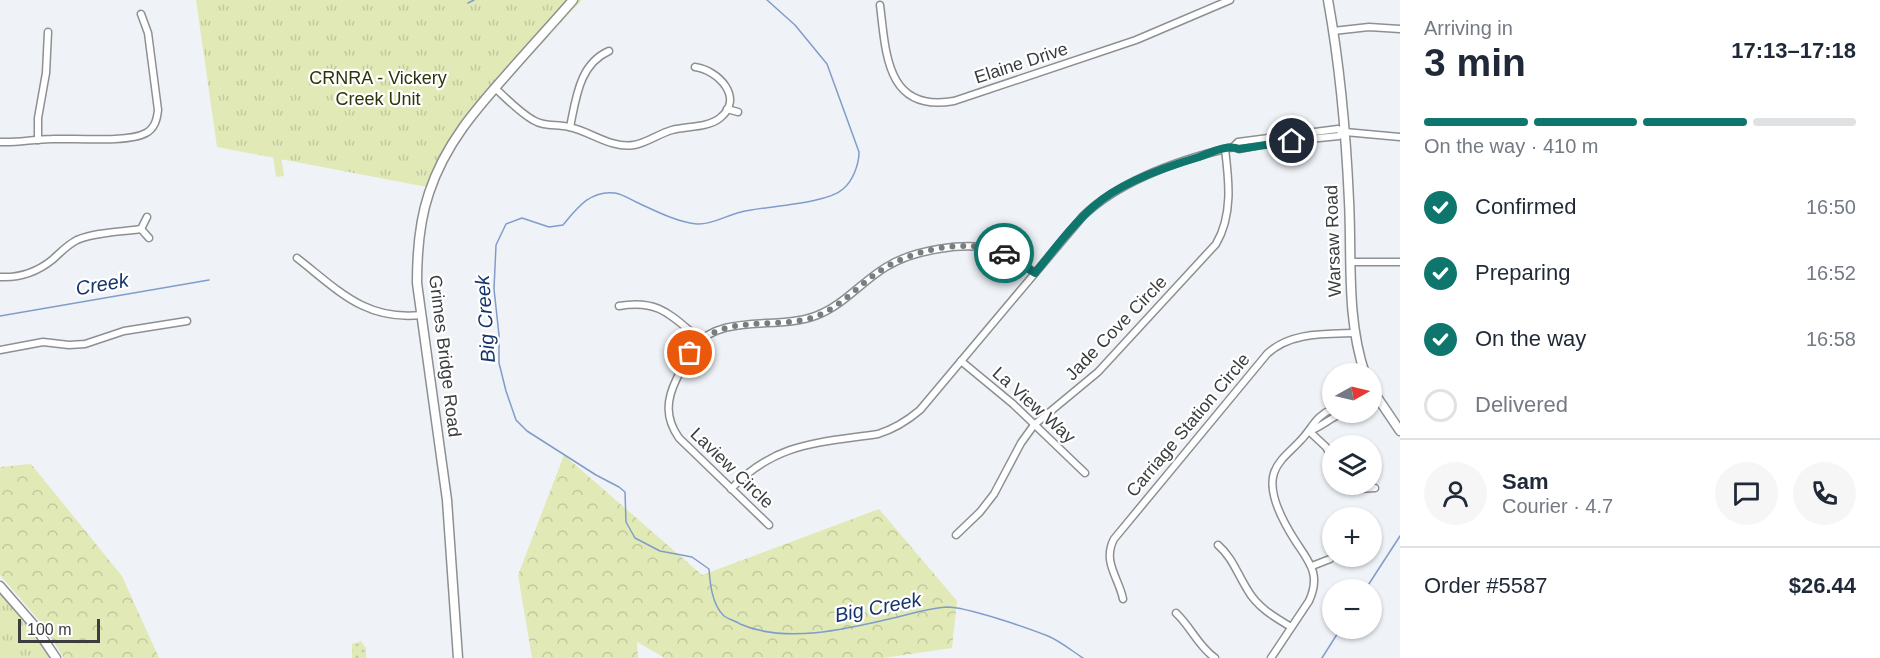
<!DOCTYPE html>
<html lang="en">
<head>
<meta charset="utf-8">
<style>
  :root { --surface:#fff; --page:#f6f6f7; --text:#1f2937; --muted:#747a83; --line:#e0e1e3; --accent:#0f766e }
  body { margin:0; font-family:Arial,sans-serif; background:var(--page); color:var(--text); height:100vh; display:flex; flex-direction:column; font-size:22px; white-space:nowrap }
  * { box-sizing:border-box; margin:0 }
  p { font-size:20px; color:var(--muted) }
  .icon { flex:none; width:33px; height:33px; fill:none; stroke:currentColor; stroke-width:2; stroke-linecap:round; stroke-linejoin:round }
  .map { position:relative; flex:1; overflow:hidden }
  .details { display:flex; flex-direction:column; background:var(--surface); width:480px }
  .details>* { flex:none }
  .needle { width:39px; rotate:82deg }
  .fabs { position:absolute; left:1322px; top:363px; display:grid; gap:12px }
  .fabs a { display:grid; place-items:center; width:60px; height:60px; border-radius:50%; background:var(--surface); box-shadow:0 2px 4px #0004; font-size:30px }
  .scale { position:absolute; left:18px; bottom:15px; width:82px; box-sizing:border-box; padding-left:6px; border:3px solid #3b3d3e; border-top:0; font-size:16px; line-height:21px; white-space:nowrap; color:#3b3d3e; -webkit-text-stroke:4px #fff; paint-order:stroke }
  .pin { position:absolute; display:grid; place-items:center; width:51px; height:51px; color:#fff; margin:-26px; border:3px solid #fff; border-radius:50%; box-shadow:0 2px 6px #0007 }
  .courier { position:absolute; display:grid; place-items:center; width:60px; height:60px; margin:-30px; border:4px solid #0f766e; border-radius:50%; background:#fff; color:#222; box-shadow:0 2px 8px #0007 }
  .overview em { font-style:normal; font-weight:700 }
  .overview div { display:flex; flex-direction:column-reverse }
  .overview { display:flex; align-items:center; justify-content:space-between; height:102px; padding:0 24px }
  h1 { font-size:39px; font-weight:700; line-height:45px }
  .bar { display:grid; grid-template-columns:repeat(4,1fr); gap:9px 6px; align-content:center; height:72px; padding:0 24px }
  .bar i { height:8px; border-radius:4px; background:var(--line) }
  .bar .current { background:var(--accent) }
  .bar p { grid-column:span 4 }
  .line { display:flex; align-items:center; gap:15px; padding:0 24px; border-top:2px solid var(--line) }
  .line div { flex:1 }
  .round { display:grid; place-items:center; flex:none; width:63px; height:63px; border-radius:32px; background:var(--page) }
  ol { padding:0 24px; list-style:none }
  li { display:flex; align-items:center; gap:18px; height:66px }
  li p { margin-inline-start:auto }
  li .icon { padding:6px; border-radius:50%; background:var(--accent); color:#fff; stroke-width:4 }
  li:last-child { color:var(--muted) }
  li i { width:33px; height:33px; border:3px solid var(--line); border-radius:50% }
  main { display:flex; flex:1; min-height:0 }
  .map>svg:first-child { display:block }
  .grass { fill:url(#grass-dots) }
  .forest { fill:url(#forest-crowns) }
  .park { fill:url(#park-tufts) }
  .pitch { fill:#e1e9b6 }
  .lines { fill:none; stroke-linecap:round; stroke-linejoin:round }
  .stream { stroke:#819cca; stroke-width:1.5 }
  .minor-casing { stroke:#8c9093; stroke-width:9 }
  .tertiary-casing { stroke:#8c9093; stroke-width:11 }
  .minor { stroke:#fff; stroke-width:6 }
  .tertiary { stroke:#fff; stroke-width:8 }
  .done { stroke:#7a7d7f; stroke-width:6; stroke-dasharray:0 10.8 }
  .route { stroke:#0f766e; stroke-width:8 }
  .labels { text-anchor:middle; stroke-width:4.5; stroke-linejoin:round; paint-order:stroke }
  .street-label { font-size:18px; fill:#3b3d3e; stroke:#fff }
  .park-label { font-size:18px; fill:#303509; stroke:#fff }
  .water-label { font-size:20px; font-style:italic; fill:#15346c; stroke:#fff }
</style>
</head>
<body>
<main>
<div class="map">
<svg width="1400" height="658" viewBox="0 0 1400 658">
  <defs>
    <pattern id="grass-dots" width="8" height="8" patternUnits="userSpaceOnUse" patternTransform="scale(1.5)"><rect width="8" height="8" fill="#e1e9b6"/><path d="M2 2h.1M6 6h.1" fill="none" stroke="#c2c99e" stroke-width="1.8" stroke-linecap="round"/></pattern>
    <pattern id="forest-crowns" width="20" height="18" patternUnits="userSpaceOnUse" patternTransform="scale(1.5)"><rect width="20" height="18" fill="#e1e9b6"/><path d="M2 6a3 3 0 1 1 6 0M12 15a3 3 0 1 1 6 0" fill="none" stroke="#c2c99e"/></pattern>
    <pattern id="park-tufts" width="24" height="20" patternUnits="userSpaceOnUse" patternTransform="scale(1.5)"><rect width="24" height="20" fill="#e1e9b6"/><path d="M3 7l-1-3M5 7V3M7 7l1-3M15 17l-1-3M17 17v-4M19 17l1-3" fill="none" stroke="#c2c99e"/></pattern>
  </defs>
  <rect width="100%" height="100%" fill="#eff3f7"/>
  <!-- grass -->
  <path class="grass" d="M361 641 366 648V658H352V644Z"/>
  <!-- forest -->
  <g class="forest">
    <path d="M564 455 702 575 879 509 957 601 952 648 883 658H665L637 642 638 658H532L518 575Z"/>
    <path d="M31 464 122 576 159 658H64L43 625 0 575V467Z"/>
  </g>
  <!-- park -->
  <g class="park">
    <path d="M196 0H582L523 64 488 98 427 187 217 147Z"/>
    <path d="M0 588 56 658H0Z"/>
  </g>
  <!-- pitch -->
  <path class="pitch" d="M281 155 284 176 276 177 273 156Z"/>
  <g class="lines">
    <!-- stream -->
    <g class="stream">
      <path d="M767 0 795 25 827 64 859 152C859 164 853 181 843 189 827 204 765 206 741 212 727 215 712 225 697 224 676 222 654 210 636 202 630 199 622 194 615 193 590 190 577 208 563 225L549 227 522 218 506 224 496 245 494 289 499 335V363L506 391 516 420 527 431 596 475 619 487 625 492 626 522 635 538 660 551 692 557 709 569C710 583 712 605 724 616 728 619 736 621 740 624 785 644 847 629 893 618 911 614 928 608 947 607 967 607 1028 628 1048 636 1060 641 1072 651 1083 658"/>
      <path d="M468 3 474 0"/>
      <path d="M0 316 209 280"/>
      <path d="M1365 590 1400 536"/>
      <path d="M1322 658 1341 628"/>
    </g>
    <!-- minor casing -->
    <g class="minor-casing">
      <g id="minor">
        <path d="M880 5C886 53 886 113 954 101L1136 40 1230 0"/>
        <path d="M1333 31 1369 27 1400 29"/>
        <path d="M495 88C507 99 519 112 533 120 544 127 556 124 569 127 590 131 611 149 634 145 647 143 658 134 672 130 687 126 707 128 720 118 745 98 718 70 695 67"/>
        <path d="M727 109 738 112"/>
        <path d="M570 127C576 99 579 64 609 51"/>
        <path d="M38 140V118L46 73 48 32"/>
        <path d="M0 142C17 143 34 139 52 139 73 138 128 143 146 133 155 128 157 119 158 110L148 33 141 14"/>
        <path d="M1233 147 1239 149 1269 143 1339 136 1342 132H1345L1400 137"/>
        <path d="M147 217 141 229 149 238"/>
        <path d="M297 258C338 290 365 321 421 315"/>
        <path d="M1351 262H1400"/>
        <path d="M0 277C19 278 37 272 52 260 60 253 67 245 77 240 96 232 121 232 141 229"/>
        <path d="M619 306C660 299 671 316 701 340"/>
        <path d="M0 350 43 342 69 345 85 344 124 331 187 321"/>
        <path d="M961 361 1013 404 1085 473"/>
        <path d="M1371 404 1373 401"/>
        <path d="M1309 431C1322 427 1330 417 1346 412"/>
        <path d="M1309 431 1326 447 1332 458"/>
        <path d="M1349 484 1357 489 1375 488"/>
        <path d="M731 489C776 442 818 443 878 434 894 429 907 421 920 410L1083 216C1121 180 1182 159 1233 147L1238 142 1338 129 1342 132"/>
        <path d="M769 525 679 438C665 418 666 400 677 378 682 368 687 356 694 347 721 313 777 330 815 316 843 306 861 282 886 267 913 250 966 241 996 250 1011 254 1023 264 1035 273"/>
        <path d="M956 535 980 512 994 494 1021 443 1034 425 1098 372 1216 244C1233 215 1229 181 1225 149"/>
        <path d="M1218 545C1232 557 1237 573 1247 589 1257 607 1274 617 1291 627"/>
        <path d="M1312 566 1330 559"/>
        <path d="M1123 599C1119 578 1102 562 1114 539L1267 354C1290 332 1325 334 1355 333"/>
        <path d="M1176 613C1191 627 1198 646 1215 658"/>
        <path d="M1271 658 1309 601C1321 575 1310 563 1296 542 1285 525 1267 494 1274 473 1278 460 1291 451 1300 441 1313 428 1314 417 1332 409"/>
      </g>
    </g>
    <!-- tertiary casing -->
    <g class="tertiary-casing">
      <g id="tertiary">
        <path d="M1328 0C1340 66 1346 133 1349 201 1352 258 1346 318 1365 374"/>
        <path d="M1371 388 1400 431"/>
        <path d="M0 586 33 624 56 658"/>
        <path d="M458 658 447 500 417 283C417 252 419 222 429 193 445 144 476 109 509 72 530 48 552 24 573 0"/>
      </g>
    </g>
    <!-- minor -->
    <use href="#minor" class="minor"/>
    <!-- tertiary -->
    <use href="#tertiary" class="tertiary"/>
  </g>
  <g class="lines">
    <!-- done -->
    <path class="done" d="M690 353C720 310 775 332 817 316 841 306 857 287 877 273 908 250 968 237 1004 253"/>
    <!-- route -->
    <path class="route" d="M1004 253 1035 273C1054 250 1072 225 1094 206 1120 183 1165 167 1199 157 1210 153 1227 144 1239 149L1292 141"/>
  </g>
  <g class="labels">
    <!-- street labels -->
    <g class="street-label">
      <text transform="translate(1021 63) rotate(-18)" y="6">Elaine Drive</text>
      <text transform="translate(1333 241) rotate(-92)" y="6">Warsaw Road</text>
      <text transform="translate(1116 328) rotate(-46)" y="6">Jade Cove Circle</text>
      <text transform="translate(445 356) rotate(83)" y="6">Grimes Bridge Road</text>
      <text transform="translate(1034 405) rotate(42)" y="6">La View Way</text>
      <text transform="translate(1188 425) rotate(-50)" y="6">Carriage Station Circle</text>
      <text transform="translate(732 468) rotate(44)" y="6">Laview Circle</text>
    </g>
    <!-- park labels -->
    <g class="park-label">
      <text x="378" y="84">CRNRA - Vickery<tspan x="378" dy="21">Creek Unit</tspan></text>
    </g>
    <!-- water labels -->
    <g class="water-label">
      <text transform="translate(102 284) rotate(-10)" y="7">Creek</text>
      <text transform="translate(485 319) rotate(-94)" y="7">Big Creek</text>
      <text transform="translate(878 607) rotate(-11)" y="7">Big Creek</text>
    </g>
  </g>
</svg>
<div class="fabs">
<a><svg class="needle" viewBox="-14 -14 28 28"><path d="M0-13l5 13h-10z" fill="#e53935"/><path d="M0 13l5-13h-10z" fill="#747a83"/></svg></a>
<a><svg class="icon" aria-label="layers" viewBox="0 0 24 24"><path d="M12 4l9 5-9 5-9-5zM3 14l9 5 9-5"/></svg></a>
<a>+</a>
<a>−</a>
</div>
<div class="scale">100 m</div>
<div class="pin" style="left:690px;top:353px;background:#ea580c"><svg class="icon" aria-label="bag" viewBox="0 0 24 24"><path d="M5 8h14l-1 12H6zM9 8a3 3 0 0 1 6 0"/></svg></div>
<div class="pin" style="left:1292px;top:141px;background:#1f2937"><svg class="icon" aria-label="home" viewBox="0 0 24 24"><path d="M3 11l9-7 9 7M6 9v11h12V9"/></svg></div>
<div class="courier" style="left:1004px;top:253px"><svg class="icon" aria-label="car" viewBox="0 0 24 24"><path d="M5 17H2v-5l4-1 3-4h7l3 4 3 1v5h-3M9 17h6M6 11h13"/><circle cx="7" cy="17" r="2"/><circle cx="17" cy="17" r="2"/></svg></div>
</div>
<section class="details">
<div class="overview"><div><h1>3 min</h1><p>Arriving in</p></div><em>17:13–17:18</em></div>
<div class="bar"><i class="current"></i><i class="current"></i><i class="current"></i><i></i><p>On the way · 410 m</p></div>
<ol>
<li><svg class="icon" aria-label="check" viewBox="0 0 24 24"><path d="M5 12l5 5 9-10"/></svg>Confirmed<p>16:50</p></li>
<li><svg class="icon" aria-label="check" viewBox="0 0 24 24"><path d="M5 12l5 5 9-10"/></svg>Preparing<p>16:52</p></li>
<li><svg class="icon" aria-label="check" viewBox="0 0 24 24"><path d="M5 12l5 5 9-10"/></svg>On the way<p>16:58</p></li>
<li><i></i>Delivered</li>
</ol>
<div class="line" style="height:108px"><a class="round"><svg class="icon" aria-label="person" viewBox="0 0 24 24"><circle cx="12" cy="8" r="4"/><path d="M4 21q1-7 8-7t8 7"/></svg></a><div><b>Sam</b><p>Courier · 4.7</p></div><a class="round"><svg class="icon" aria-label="chat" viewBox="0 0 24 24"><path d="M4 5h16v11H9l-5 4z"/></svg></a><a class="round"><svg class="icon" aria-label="phone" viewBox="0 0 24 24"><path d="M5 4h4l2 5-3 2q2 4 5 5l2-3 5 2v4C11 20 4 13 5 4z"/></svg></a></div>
<div class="line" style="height:78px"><div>Order #5587</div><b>$26.44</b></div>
</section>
</main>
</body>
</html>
